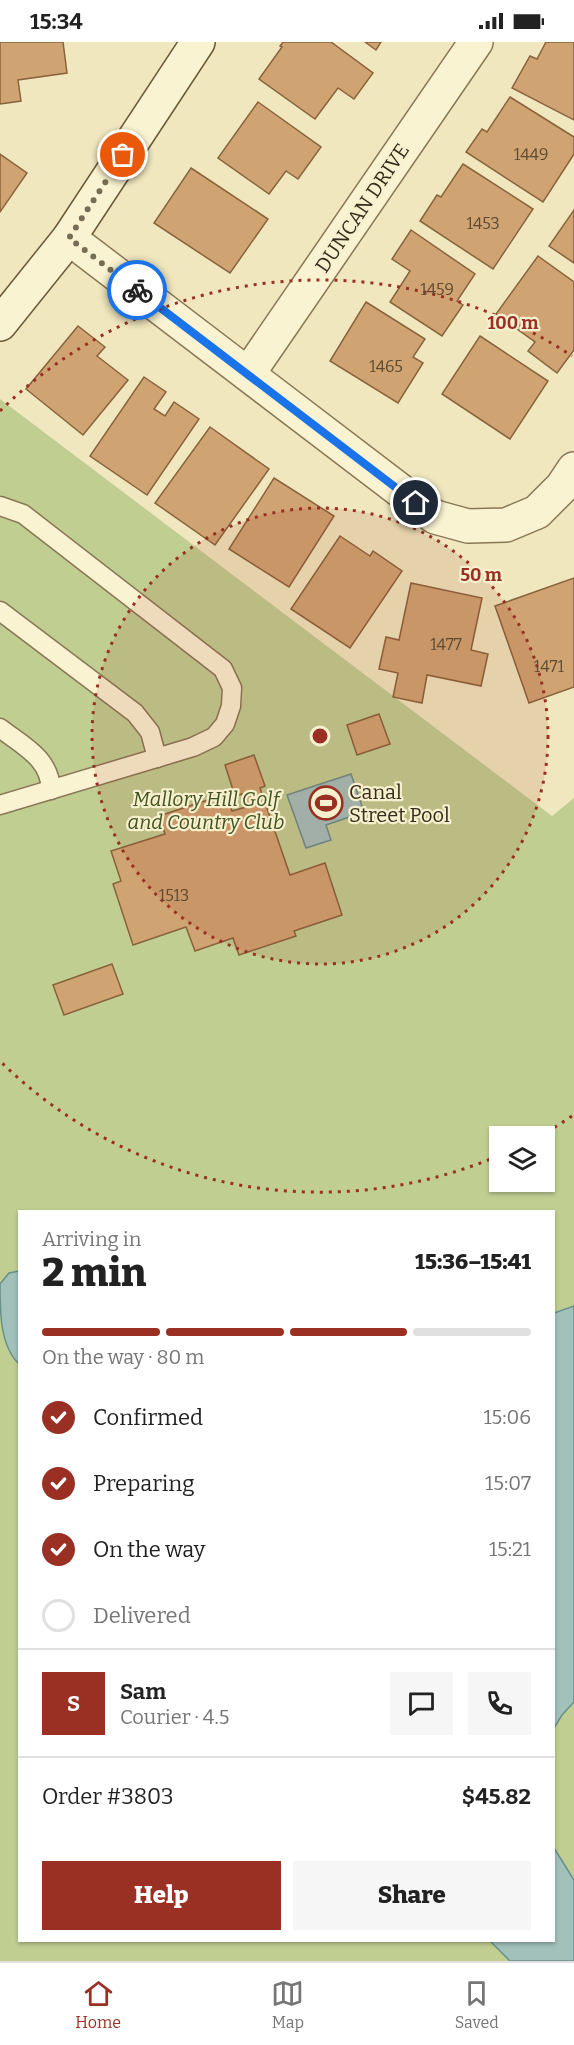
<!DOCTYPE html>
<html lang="en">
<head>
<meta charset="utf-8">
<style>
  :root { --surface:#fff; --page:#f6f6f6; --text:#222; --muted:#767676; --line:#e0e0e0; --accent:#9a3023 }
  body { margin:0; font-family:Bitter,serif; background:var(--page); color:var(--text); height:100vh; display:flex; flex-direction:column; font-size:22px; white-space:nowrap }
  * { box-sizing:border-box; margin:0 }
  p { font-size:20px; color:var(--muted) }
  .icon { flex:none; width:33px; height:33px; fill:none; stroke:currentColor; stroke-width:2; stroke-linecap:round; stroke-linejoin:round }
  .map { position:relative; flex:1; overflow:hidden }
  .panel { position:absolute; left:18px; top:1168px; width:537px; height:732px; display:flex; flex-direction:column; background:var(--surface); border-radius:0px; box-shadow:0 2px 4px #0004 }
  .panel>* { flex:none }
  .buttons { position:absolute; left:489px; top:1084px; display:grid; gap:12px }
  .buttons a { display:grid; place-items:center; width:66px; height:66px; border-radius:0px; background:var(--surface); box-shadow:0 2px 4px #0004; font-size:30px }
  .pin { position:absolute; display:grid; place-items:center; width:51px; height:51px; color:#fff; margin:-26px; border:3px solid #fff; border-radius:50%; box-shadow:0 2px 6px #0007 }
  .courier { position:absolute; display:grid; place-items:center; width:60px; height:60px; margin:-30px; border:4px solid #1a73e8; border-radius:50%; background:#fff; color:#222; box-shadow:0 2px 8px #0007 }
  .head em { font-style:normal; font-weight:800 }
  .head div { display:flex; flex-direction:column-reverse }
  .head { display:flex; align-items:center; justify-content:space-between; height:102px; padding:0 24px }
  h1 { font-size:39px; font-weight:800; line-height:45px }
  .bar { display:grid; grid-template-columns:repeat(4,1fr); gap:9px 6px; align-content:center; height:72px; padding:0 24px }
  .bar i { height:8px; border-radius:4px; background:var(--line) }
  .bar .active { background:var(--accent) }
  .bar p { grid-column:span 4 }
  .line { display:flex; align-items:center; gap:15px; padding:0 24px; border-top:2px solid var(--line) }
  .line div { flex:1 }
  .round { display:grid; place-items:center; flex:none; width:63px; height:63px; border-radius:0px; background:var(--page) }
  ol { padding:0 24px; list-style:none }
  li { display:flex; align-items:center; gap:18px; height:66px }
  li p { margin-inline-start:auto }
  li .icon { padding:6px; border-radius:50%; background:var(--accent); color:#fff; stroke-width:4 }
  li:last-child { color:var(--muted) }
  li i { width:33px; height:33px; border:3px solid var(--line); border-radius:50% }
  .button { display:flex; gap:12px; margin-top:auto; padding:12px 24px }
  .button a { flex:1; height:69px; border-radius:0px; background:var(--accent); color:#fff; font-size:24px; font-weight:800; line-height:69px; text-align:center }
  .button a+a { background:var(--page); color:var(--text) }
  .status { display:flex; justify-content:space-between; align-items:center; height:42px; padding:0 30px; background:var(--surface); direction:ltr }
  .status svg { height:16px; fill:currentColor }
  .dock { display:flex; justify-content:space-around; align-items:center; height:84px; border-top:2px solid var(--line); background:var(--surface); font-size:16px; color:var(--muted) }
  .dock a { display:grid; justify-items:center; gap:3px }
  .dock .active { color:var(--accent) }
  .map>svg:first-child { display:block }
  .green { fill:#c0ce92; fill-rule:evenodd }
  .water { fill:#a2c1bb; stroke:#698f8a; stroke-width:1.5 }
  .building { fill:#d0a472; stroke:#89633b; stroke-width:1.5 }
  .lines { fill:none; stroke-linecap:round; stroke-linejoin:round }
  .lane-casing { stroke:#897756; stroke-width:21 }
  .street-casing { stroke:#897756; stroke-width:36 }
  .secondary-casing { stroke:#6a5839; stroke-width:36 }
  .lane { stroke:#faf3d1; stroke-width:18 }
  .street { stroke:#faf3d1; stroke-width:33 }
  .secondary { stroke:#faf3d1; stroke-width:33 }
  .done { stroke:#786d54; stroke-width:6; stroke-dasharray:0 10.8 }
  .route { stroke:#1a73e8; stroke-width:8 }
  .ring { fill:none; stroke:#9a3023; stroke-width:3; stroke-dasharray:3 6 }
  .labels { text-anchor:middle; stroke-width:4.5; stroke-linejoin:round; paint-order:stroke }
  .number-label { font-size:16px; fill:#5d4a31 }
  .street-label { font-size:20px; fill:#372c1b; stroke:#f7f0ce }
  .poi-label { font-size:20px; fill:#372c1b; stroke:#f7f0ce; text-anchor:start }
  .park-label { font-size:20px; font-style:italic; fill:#425521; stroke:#f7f0ce }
  .centre { fill:#9a3023; stroke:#f7f0ce; stroke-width:3 }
  .ring-label { font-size:18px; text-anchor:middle; font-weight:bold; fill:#9a3023; stroke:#f7f0ce; stroke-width:4.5; stroke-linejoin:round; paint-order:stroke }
</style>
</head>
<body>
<div class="status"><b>15:34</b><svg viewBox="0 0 49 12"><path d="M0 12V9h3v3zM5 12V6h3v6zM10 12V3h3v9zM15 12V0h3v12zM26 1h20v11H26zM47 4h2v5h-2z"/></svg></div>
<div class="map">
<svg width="574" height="1919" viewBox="0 0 574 1919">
  <rect width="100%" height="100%" fill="#f0e7be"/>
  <!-- green -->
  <path class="green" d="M0 357 552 774 574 756V1919H0ZM500 1095H544V1140H500ZM20 1170H554V1899H20Z"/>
  <!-- water -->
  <g class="water">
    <path d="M351 732 364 770 326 783 331 798 306 806 287 753Z"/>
    <path d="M19 1229H20L19 1322C0 1304 0 1270 0 1242L9 1231Z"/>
    <path d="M574 1264V1660L562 1673 554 1686V1271Z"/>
    <path d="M554 1806 574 1838V1919H510L490 1899H554Z"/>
  </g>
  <!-- building -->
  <g class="building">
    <path d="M0 0H63L67 31 18 38 21 59 0 62Z"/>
    <path d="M283 0H331L373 31 354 57 338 46 315 77 259 37 282 5 280 4Z"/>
    <path d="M365 0H381L376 8Z"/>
    <path d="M546 0H574V78L512 46 530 14 537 17Z"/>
    <path d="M510 55 574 95V112L543 160 466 110 482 87 487 90Z"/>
    <path d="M258 60 321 105 298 137 286 129 269 152 218 116Z"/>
    <path d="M0 112 27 131 0 170Z"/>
    <path d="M463 122 533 167 493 227 420 179 437 153 441 155Z"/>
    <path d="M191 126 268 177 230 231 154 181Z"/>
    <path d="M574 168V221L549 204Z"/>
    <path d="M411 188 475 232 457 259 463 263 442 294 390 260 410 229 392 217Z"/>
    <path d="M538 214 574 240V308L557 331 528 309 535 300 496 272Z"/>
    <path d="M366 260 425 297 413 315 423 321 398 361 330 319Z"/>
    <path d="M78 284 105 305 97 314 128 338 83 393 26 347Z"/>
    <path d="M480 294 548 339 510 397 442 352Z"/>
    <path d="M144 335 166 350 154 367 165 374 174 360 199 377 147 453 90 414Z"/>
    <path d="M210 385 269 427 215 503 155 461Z"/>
    <path d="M274 436 334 474 289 545 229 507Z"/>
    <path d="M340 494 370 514 373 509 402 529 350 606 291 567Z"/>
    <path d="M574 536V645L529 661 495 564Z"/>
    <path d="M411 541 482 556 471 608 488 612 481 644 427 633 422 661 393 655 398 631 379 627 386 595 399 598Z"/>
    <path d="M379 672 390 702 357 713 347 683Z"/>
    <path d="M254 713 265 744 260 746 290 833 325 821 342 873 294 889 296 894 239 913 233 896 195 909 186 885 133 903 113 842 121 839 111 809 165 792 159 774 226 752 232 769 246 765 242 752 235 754 225 723Z"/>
    <path d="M112 922 123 952 64 973 53 943Z"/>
  </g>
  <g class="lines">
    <!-- lane casing -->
    <g class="lane-casing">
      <g id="lane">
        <path d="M0 464 23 472 223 627 232 646 231 664 225 682 214 695 193 705 0 763"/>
        <path d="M0 569 135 671 150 690 157 716"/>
        <path d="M0 686C23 704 50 716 51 748"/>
      </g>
    </g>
    <!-- street casing -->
    <g class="street-casing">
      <g id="street">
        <path d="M69 196 435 475 468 484 506 483 537 470 562 445 574 427"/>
        <path d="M248 332 476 0"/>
      </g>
    </g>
    <!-- secondary casing -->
    <g class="secondary-casing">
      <path id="secondary" d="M0 282 69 196 198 0"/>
    </g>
    <!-- lane -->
    <use href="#lane" class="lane"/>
    <!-- street -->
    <use href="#street" class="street"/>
    <!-- secondary -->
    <use href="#secondary" class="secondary"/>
  </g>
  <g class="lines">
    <!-- done -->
    <path class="done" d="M123 113 69 196 137 248"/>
    <!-- route -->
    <path class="route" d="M137 248 416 461"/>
  </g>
  <!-- distance rings -->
  <circle cx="320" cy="694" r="228" fill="#9a3023" fill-opacity=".12"/>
  <g class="ring">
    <circle cx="320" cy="694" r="228"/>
    <path d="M572 1074A456 456 0 0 1 538 1095M498 1114A456 456 0 0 1 0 1019M0 369A456 456 0 0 1 572 314"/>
  </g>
  <!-- icons -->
  <defs>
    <g id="stadium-ring" transform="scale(1.725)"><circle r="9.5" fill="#f7f0ce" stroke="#9a3023" stroke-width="1.5"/><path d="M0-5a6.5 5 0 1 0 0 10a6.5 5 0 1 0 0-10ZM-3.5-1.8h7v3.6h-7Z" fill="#9a3023"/></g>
  </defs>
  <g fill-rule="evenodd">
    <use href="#stadium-ring" x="326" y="761"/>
  </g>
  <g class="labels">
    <!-- number labels -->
    <g class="number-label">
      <text x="531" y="118">1449</text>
      <text x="483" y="187">1453</text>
      <text x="437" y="253">1459</text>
      <text x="386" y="330">1465</text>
      <text x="446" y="608">1477</text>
      <text x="549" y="630">1471</text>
      <text x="174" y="859">1513</text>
    </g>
    <!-- street labels -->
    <g class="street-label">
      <text transform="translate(362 166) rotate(-56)" y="7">DUNCAN DRIVE</text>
    </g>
    <!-- poi labels -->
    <g class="poi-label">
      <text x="349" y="757">Canal<tspan x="349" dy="23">Street Pool</tspan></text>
    </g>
    <!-- park labels -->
    <g class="park-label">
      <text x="206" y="764">Mallory Hill Golf<tspan x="206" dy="23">and Country Club</tspan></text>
    </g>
  </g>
  <circle cx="320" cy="694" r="9" class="centre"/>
  <g class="ring-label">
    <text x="513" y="287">100 m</text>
    <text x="481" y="539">50 m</text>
  </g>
</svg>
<div class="buttons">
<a><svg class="icon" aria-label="layers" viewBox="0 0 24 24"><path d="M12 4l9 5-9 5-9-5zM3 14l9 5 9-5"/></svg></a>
</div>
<div class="pin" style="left:123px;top:113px;background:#ea580c"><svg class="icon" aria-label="bag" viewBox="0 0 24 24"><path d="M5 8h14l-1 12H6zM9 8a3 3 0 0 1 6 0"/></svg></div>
<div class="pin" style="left:416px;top:461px;background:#1f2937"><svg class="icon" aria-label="home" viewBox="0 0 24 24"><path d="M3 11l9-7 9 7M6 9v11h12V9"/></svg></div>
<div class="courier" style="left:137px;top:248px"><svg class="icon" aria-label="bike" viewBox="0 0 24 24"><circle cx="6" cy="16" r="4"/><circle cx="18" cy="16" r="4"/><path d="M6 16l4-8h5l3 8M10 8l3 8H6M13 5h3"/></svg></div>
<section class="panel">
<div class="head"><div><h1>2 min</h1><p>Arriving in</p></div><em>15:36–15:41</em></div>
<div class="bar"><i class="active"></i><i class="active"></i><i class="active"></i><i></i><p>On the way · 80 m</p></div>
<ol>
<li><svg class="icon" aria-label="check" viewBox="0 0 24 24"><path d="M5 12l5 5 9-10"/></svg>Confirmed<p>15:06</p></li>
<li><svg class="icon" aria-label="check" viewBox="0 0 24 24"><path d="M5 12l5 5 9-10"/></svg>Preparing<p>15:07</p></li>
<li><svg class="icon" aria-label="check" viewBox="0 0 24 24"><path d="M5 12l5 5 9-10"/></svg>On the way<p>15:21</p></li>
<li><i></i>Delivered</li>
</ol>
<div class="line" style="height:108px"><b class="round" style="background:var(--accent);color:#fff">S</b><div><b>Sam</b><p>Courier · 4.5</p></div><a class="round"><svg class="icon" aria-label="chat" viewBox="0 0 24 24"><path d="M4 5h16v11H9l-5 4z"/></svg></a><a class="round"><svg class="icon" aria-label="phone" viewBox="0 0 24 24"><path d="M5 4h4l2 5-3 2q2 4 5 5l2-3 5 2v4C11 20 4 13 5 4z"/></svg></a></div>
<div class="line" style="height:78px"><div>Order #3803</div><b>$45.82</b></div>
<div class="button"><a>Help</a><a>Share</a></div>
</section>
</div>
<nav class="dock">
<a class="active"><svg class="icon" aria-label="home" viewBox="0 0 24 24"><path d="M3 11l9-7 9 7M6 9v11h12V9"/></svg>Home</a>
<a><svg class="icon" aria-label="map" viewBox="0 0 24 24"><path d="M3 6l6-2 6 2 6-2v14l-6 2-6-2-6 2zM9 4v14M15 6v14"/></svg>Map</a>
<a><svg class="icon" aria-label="saved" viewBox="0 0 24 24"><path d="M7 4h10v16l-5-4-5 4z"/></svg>Saved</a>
</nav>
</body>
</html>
